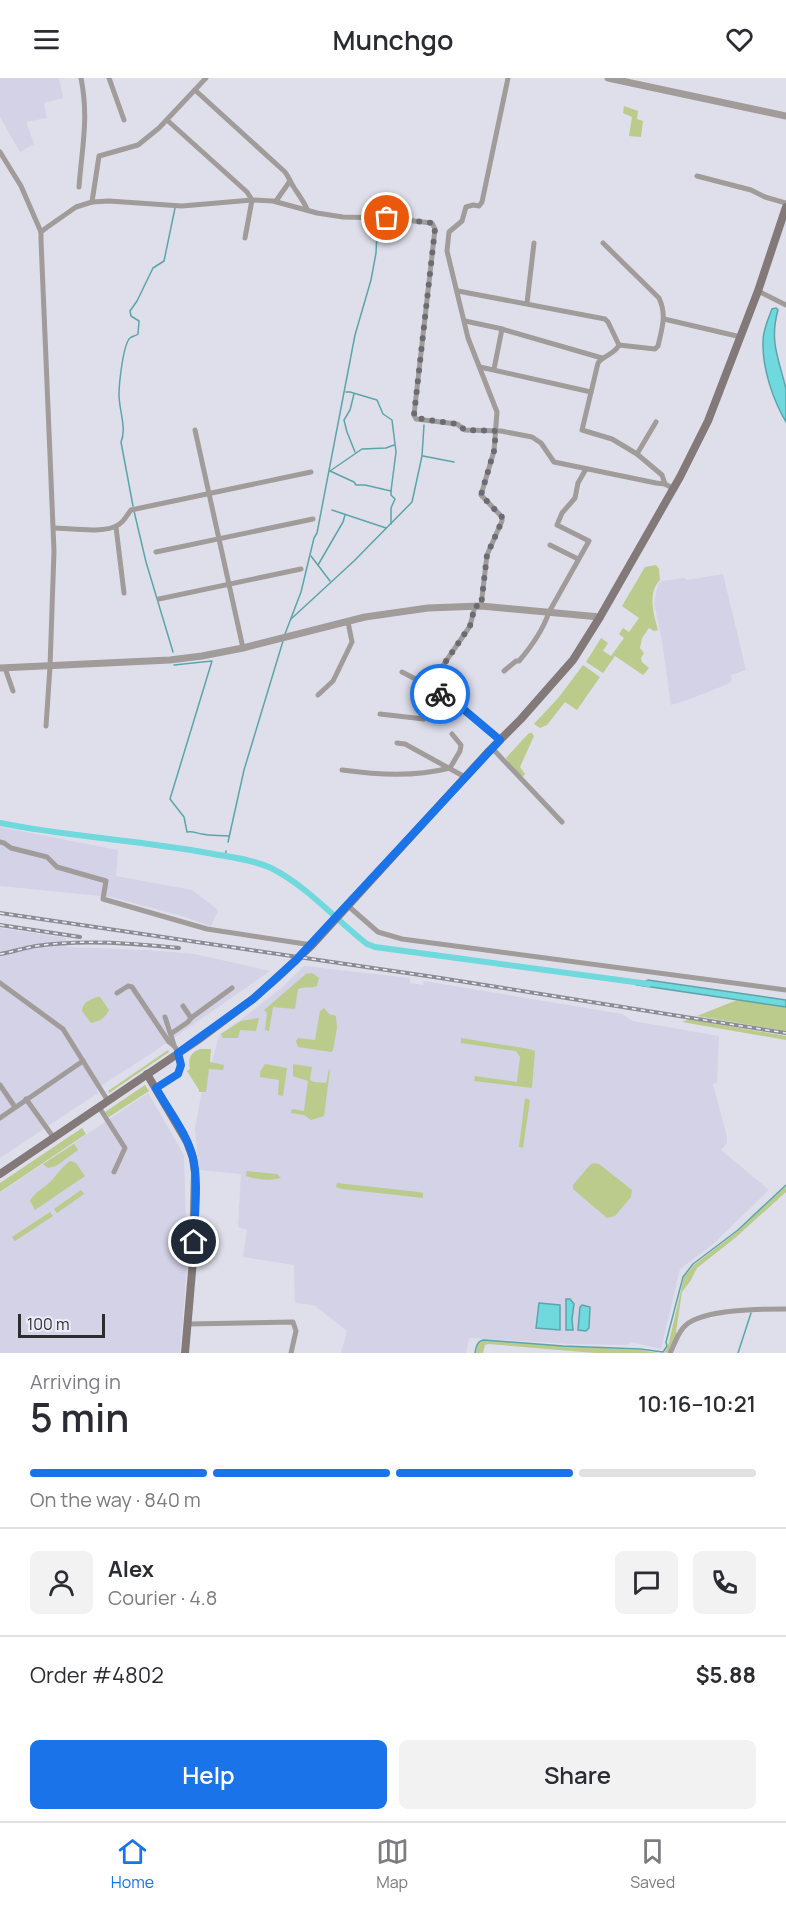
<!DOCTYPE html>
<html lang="en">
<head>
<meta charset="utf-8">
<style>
  :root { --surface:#fff; --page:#f2f2f3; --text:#2b2b33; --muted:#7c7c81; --line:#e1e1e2; --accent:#1a73e8 }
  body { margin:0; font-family:Manrope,sans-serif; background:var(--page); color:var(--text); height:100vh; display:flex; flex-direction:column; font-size:22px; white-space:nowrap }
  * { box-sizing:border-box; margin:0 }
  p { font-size:20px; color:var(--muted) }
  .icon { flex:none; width:33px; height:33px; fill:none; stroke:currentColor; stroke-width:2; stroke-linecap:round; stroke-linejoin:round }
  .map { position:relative; height:1275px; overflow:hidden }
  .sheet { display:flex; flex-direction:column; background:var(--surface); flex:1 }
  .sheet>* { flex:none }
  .scale { position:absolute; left:18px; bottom:15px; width:87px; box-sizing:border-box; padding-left:6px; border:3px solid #2d2d31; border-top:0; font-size:16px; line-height:21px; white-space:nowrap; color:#2d2d31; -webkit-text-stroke:4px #edecf8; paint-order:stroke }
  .pin { position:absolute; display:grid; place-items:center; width:51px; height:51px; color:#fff; margin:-26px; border:3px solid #fff; border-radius:50%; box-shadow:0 2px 6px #0007 }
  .courier { position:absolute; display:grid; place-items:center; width:60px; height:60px; margin:-30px; border:4px solid #1a73e8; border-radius:50%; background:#fff; color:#222; box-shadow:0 2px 8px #0007 }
  .head em { font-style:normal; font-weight:600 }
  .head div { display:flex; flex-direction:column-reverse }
  .head { display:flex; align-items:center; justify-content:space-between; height:102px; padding:0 30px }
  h1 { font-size:39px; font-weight:600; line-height:45px }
  .bar { display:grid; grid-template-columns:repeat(4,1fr); gap:9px 6px; align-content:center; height:72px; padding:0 30px }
  .bar i { height:8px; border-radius:4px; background:var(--line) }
  .bar .current { background:var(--accent) }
  .bar p { grid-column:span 4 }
  .line { display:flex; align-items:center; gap:15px; padding:0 30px; border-top:2px solid var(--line) }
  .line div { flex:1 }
  .round { display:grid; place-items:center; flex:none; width:63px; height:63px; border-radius:9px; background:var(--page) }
  .action { display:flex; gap:12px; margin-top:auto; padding:12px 30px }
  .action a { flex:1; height:69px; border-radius:9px; background:var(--accent); color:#fff; font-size:24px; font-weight:600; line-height:69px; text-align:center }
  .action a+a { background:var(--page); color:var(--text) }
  header { display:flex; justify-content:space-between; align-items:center; height:78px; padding:0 30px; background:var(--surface); font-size:27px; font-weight:600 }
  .menu { display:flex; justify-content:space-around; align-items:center; height:84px; border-top:2px solid var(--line); background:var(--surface); font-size:16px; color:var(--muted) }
  .menu a { display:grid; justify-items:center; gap:3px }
  .menu .current { color:var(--accent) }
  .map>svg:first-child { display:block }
  .built { fill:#d3d2e6 }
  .green { fill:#bacb8c }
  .water { fill:#6fd9de; stroke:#5ba5aa; stroke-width:1.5 }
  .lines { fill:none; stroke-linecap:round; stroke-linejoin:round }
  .stream { stroke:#5ba5aa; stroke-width:1.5 }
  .canal { stroke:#6fd9de; stroke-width:6 }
  .minor { stroke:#a19b9a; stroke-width:5 }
  .tertiary { stroke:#a19b9a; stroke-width:7 }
  .secondary { stroke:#827978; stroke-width:8 }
  .rail-casing { stroke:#8b8b93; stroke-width:4 }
  .rail { stroke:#edecf8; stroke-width:1.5; stroke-dasharray:4.5; stroke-linecap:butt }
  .done { stroke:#6b6b72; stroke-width:6; stroke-dasharray:0 10.8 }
  .route { stroke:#1a73e8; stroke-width:8 }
</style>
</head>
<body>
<header><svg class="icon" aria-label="menu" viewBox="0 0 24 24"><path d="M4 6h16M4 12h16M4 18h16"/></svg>Munchgo<svg class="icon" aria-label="heart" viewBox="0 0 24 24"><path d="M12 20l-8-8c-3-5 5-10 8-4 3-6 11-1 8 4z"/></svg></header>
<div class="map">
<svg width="786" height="1275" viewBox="0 0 786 1275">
  <rect width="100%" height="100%" fill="#dfdfeb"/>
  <!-- built -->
  <g class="built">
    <path d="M0 0H59L63 20 44 25 47 40 26 44 34 66 20 74 0 39Z"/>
    <path d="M723 496 746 592 731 597 732 602 728 606 690 621 671 627 662 563 654 525 658 506 662 503 684 500 687 502Z"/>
    <path d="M0 749 118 772 116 798 192 812 218 832 211 848 182 838 111 819 0 808Z"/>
    <path d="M0 850 66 860 67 869 147 872 194 876 270 893 152 975 96 1011 98 1015 0 1080Z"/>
    <path d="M304 888 410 900V905L423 907 424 903 622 936 633 943 719 958 717 1004 713 1006 727 1059V1065L721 1072 769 1112 712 1167 680 1191 661 1271 631 1264 628 1267 570 1266 469 1260 466 1275H341L347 1253 314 1227 295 1225 294 1187 243 1179 247 1152 238 1149 241 1096 199 1092 195 1051 202 1012 212 984 219 957 242 941 285 907Z"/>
    <path d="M148 1015 184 1077 187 1189 180 1275H0V1115Z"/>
  </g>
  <!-- green -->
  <g class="green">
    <path d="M624 28 638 33 637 41 643 43 641 59 629 58 632 39 623 35Z"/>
    <path d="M656 487 659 491 660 502C647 515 654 537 658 552L654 553 649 550 642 560 640 570 644 575 641 580 642 584 649 590 643 597 615 578 603 595 586 584 601 560 608 565 603 573 611 578 624 560 619 556 623 550 629 554 639 540 622 528 645 489Z"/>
    <path d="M583 587 600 599 577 632 565 624 547 647 540 650 534 646 559 619Z"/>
    <path d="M529 655H532L534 658 520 689 525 696 522 699 512 689 506 680Z"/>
    <path d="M312 895 319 900 317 908C310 911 305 908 298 911L295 931 273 929 269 953 265 952 267 935 264 932 306 896Z"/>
    <path d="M97 919H100L109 932C104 941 100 943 91 945L82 933C83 924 89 922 97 919Z"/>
    <path d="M737 922 786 929V953L697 938Z"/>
    <path d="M324 930 329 936 336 938 337 950 333 972 331 974 298 969 296 963 298 960 315 962 320 933Z"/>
    <path d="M259 940 256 953 240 952 238 960H223L221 956 241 943Z"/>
    <path d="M689 941 786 958V962L682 944Z"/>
    <path d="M461 960 529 971 535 973 532 1010 474 1003 475 998 517 1004 520 979 516 973 461 965Z"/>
    <path d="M200 971H211L210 984 224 987 223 992 209 991 206 1014H199V1012L187 993 190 991C188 980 190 975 200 971Z"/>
    <path d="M168 972 169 974 109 1015 108 1013Z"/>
    <path d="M265 986 287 990 283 1018 278 1017 279 1002 260 999V994Z"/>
    <path d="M293 986 312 989 310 1002 314 1004 326 1005 329 991 330 992 324 1038 311 1042 304 1037 291 1035 292 1031 304 1033 308 1003 293 998Z"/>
    <path d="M145 1007 149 1013 109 1039 105 1034Z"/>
    <path d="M525 1020 530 1022 523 1070 519 1069Z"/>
    <path d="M82 1050 86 1056 0 1114V1105Z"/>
    <path d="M74 1066 78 1072 56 1088 48 1090 43 1086Z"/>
    <path d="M70 1083 76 1085 85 1098 35 1132 30 1123C35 1113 45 1110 52 1102 58 1095 62 1089 70 1083Z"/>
    <path d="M594 1085 599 1086 632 1112 631 1119 615 1138 607 1140 573 1111V1107L590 1087Z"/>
    <path d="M247 1093 277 1096 281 1100C269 1103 257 1102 246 1098Z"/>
    <path d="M337 1105 419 1114 423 1115V1120L342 1111 336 1109Z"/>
    <path d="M786 1108V1114L735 1160 697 1190 691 1202 682 1214 676 1254 678 1256 668 1274 664 1275 668 1268 684 1199 694 1187 738 1153Z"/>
    <path d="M81 1112 84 1116 57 1135 54 1131Z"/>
    <path d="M50 1134 53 1138 15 1163 12 1159Z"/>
    <path d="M483 1262 563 1268 640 1272 658 1275H595L488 1266 485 1267 483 1275H476L478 1266Z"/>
  </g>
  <!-- water -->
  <g class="water">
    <path d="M776 230 778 232C769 264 779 281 786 311 786 321 786 334 786 344 773 322 762 290 763 263 763 252 768 241 772 231Z"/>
    <path d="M648 902 786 922V929L638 907Z"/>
    <path d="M566 1221H570L574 1226 572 1241 573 1252H566Z"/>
    <path d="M539 1225 560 1227V1252L536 1250Z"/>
    <path d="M582 1227 590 1229 589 1250 586 1253 578 1252 580 1229Z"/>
  </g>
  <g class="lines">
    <!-- stream -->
    <g class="stream">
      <path d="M346 314H350L377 322 383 336 392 342 396 374 391 413V417L395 421 391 430V446"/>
      <path d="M354 316 350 332 344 342 347 354 355 374"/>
      <path d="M423 378 454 384"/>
      <path d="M330 393 362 371 386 370 394 367"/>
      <path d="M330 393 354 404 356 407H365L391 413"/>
      <path d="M133 428 121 364C127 350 119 332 119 317 119 307 123 266 130 260 132 258 136 258 138 256L139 243 131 238 130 233 137 223 153 190 164 183 175 130"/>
      <path d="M332 432 386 450"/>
      <path d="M134 433 146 484 173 574"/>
      <path d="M311 478 330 503"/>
      <path d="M318 487 343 444 345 437"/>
      <path d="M291 541 354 483 412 424 422 378 424 347"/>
      <path d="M285 556 301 514 314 460 317 455 355 257 371 202 376 175 377 155 381 142"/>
      <path d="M174 587 212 583 170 721 184 739 187 754C193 753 196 755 202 756 211 758 219 757 229 758"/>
      <path d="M228 764 244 692 283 563"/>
      <path d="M225 779 226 773"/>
      <path d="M475 1275C476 1269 477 1263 484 1262L563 1268 640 1271 663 1274 667 1268 666 1264 683 1199 693 1186 738 1152 786 1107"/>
      <path d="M738 1275 751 1235"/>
    </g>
    <!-- canal -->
    <path class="canal" d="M0 745C69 759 139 762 208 775 228 779 252 781 271 790 307 808 335 841 367 866L375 869 649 906"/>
    <!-- minor -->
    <g class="minor">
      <path d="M109 0 124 42"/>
      <path d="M195 12 285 94C289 99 289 102 293 108 298 116 303 122 307 131"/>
      <path d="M167 42 247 114 252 122 245 160"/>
      <path d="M0 74 21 108 41 154"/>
      <path d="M697 98 751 112 765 119 786 125"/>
      <path d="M79 109C82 69 89 40 81 0"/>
      <path d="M276 123 290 103"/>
      <path d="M92 124 99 78 138 67 159 50 206 0"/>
      <path d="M458 213 605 241 608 244 619 267 655 271 658 268C662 250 667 237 659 220L603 165"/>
      <path d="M758 213 786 227"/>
      <path d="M527 225 534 165"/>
      <path d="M664 241 741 259"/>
      <path d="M465 243 498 250 602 280"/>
      <path d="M619 267C615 276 604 277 598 285L582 352 612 361 637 376 656 344"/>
      <path d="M480 289 591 314"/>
      <path d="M494 291 502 251"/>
      <path d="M195 352 243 570"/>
      <path d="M637 376 662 397 665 406"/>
      <path d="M116 449 124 515"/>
      <path d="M54 450C69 450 105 456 118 447 124 444 127 437 131 432L311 394"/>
      <path d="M550 467 578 481"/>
      <path d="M156 474 313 441"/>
      <path d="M159 521 301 491"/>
      <path d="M481 528 487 477 502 443V439L481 417 494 373 497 334 468 260 447 173 449 154 462 143 466 129 473 127 479 128 482 124 508 0"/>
      <path d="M5 590 13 613"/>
      <path d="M504 593 516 583H519C531 569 543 552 549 534L589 463 557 447 562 435 575 420 578 405 586 391"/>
      <path d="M402 594 429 608 442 618"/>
      <path d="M429 608 470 548 475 528"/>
      <path d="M318 617 333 603 352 564 348 544"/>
      <path d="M380 636 424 641 442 618 449 619 500 662"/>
      <path d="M46 648 50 589 54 473 41 162V154L46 150 76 129 92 124 109 123 182 128 252 122 273 123 317 135 343 139 387 140 432 145 435 151 414 337 416 341 457 346 465 352 501 353 532 359 541 365 554 384 656 405 665 406 674 411"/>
      <path d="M397 665 405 666 465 699"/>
      <path d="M492 670 562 744"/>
      <path d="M342 692C379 697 414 699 450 690L460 673 461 667 452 656"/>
      <path d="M0 764 4 765 11 770 47 779 57 789 106 803 103 821 207 851 312 867"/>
      <path d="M347 827 378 854 402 861 786 912"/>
      <path d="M0 905 63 951 108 1023"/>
      <path d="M117 915 128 908 132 909 169 964C180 970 181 984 178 996L156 1010"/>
      <path d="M165 939 174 967"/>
      <path d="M191 940 232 910"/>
      <path d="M172 955 188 944 191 940 183 928"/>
      <path d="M0 1007 15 1029"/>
      <path d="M26 1021 54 1060"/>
      <path d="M99 1029 125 1070 114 1094"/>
      <path d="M0 1040 83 983"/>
      <path d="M188 1246 293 1244 296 1253 291 1275"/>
      <path d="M670 1275C675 1266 678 1253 686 1247 704 1231 762 1231 786 1231"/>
    </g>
    <!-- tertiary -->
    <g class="tertiary">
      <path d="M608 0 786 38"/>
      <path d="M0 590 170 582 202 578 243 570 365 539 428 530 481 528 600 539"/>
    </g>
    <!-- secondary -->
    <g class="secondary">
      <path d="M147 996 187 1064 193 1080 195 1095 193 1182 185 1275"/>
      <path d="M0 1096 198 962 253 921 277 900 312 867 489 673 521 641 573 582 600 539 680 399 708 343 758 213 786 129"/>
    </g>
    <!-- rail casing -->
    <g class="rail-casing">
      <g id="rail">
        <path d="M0 835 434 899 786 955"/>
        <path d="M0 847 80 859"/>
        <path d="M0 876C12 874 24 870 36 868 81 861 134 865 179 870"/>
      </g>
    </g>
    <!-- rail -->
    <use href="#rail" class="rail"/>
  </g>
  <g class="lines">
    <!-- done -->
    <path class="done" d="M387 140 432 145 435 151 414 337 416 340 457 346 465 352 496 353 494 373 481 417 502 439V443L487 477 481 528H475L470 548 429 608 440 616"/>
    <!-- route -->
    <path class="route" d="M194 1164C194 1137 199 1106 193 1080 187 1055 168 1032 156 1010L178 996 181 987 178 975 253 921 296 882 500 662 449 619 440 616"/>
  </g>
</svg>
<div class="scale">100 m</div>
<div class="pin" style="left:387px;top:140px;background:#ea580c"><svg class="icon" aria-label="bag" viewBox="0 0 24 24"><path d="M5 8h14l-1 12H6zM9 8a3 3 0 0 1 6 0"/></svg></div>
<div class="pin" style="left:194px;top:1164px;background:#1f2937"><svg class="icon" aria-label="home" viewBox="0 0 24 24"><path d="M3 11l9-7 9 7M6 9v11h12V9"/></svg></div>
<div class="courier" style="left:440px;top:616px"><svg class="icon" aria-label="bike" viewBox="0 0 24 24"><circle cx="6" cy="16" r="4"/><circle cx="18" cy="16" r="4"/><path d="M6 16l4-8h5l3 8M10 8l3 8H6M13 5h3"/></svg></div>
</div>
<section class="sheet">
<div class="head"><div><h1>5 min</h1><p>Arriving in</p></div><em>10:16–10:21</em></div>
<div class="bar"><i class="current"></i><i class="current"></i><i class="current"></i><i></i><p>On the way · 840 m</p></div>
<div class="line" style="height:108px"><a class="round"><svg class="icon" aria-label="person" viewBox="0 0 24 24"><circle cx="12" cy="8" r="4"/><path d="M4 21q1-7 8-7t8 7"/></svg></a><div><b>Alex</b><p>Courier · 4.8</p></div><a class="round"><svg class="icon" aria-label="chat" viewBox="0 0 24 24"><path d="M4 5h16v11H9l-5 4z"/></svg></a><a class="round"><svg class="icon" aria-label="phone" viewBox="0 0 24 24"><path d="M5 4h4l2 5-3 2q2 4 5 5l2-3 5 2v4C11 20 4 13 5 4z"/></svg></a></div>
<div class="line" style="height:78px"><div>Order #4802</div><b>$5.88</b></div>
<div class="action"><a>Help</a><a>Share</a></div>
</section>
<nav class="menu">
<a class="current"><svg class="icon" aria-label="home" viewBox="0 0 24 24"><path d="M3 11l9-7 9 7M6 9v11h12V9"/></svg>Home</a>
<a><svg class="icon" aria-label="map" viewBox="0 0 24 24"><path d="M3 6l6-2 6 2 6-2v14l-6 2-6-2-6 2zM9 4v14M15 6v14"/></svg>Map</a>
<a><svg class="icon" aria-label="saved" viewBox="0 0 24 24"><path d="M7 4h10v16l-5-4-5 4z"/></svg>Saved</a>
</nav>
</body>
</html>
